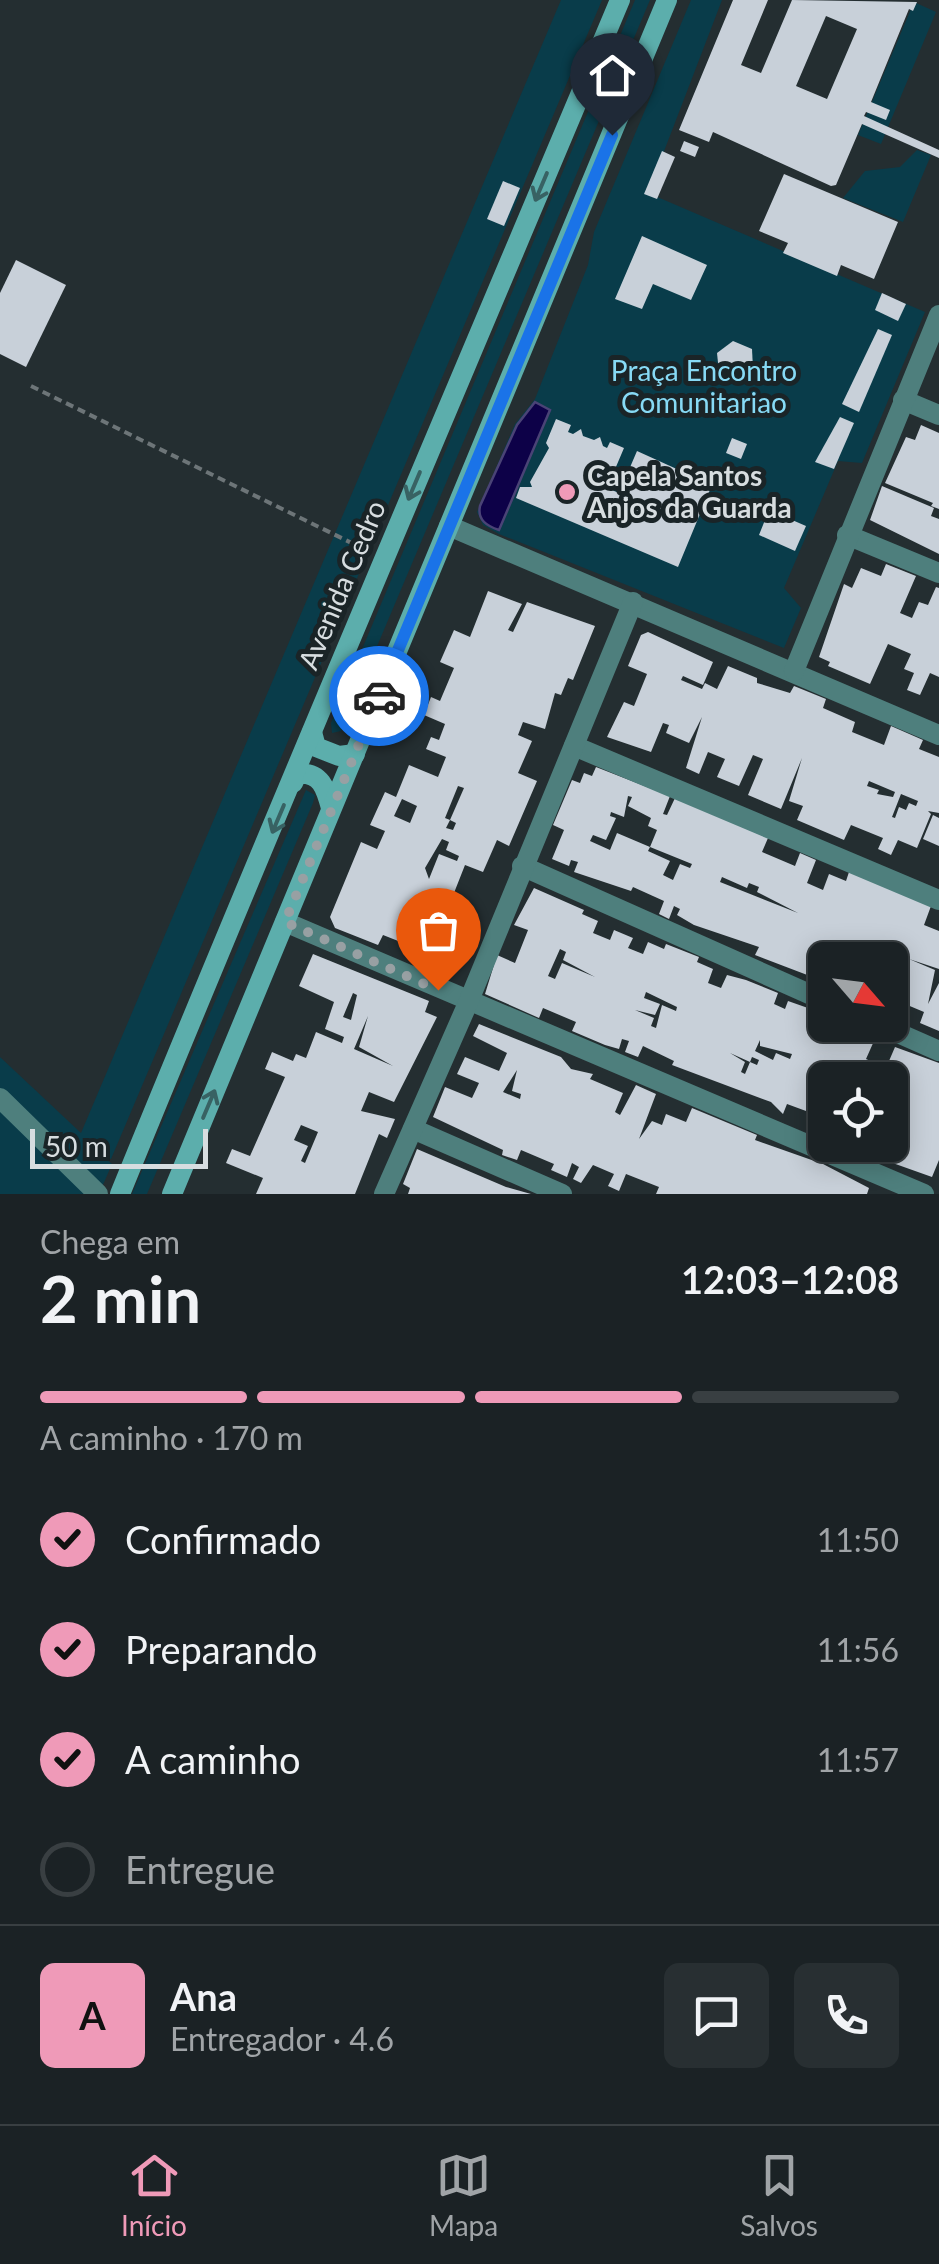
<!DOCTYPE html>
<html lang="pt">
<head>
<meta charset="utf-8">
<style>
  :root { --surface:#1b2225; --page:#282f32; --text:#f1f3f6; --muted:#a0a4a7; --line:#393f42; --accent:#ef9ab8 }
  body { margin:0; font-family:Lato,sans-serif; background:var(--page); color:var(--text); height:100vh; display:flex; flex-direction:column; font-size:38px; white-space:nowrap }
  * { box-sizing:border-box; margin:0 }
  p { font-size:32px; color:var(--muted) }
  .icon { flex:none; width:55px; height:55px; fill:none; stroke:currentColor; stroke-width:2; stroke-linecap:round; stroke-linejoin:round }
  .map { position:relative; height:1194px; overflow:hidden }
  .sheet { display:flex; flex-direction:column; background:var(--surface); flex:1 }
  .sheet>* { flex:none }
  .needle { width:65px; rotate:118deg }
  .fabs { position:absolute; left:808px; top:942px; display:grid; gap:20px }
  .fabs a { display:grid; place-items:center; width:100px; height:100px; border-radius:15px; background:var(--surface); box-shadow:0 5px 25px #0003,0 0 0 2px var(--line); font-size:50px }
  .scale { position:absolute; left:30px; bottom:25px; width:178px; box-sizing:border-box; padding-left:10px; border:5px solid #d7dde0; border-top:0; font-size:28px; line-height:35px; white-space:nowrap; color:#d7dde0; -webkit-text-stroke:8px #1a2427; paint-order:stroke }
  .pin { position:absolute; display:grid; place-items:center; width:85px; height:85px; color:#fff; margin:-102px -42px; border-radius:50% 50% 50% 0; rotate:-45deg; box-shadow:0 0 10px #0007 }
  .pin .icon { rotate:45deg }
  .courier { position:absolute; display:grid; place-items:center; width:100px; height:100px; margin:-50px; border:8px solid #1a73e8; border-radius:50%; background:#fff; color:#222; box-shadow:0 2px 12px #0007 }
  .head em { font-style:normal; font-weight:700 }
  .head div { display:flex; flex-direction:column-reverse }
  .head { display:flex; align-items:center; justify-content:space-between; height:170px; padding:0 40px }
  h1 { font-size:65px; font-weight:700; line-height:75px }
  .bar { display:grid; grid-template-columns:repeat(4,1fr); gap:15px 10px; align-content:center; height:120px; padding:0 40px }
  .bar i { height:12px; border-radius:8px; background:var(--line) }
  .bar .active { background:var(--accent) }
  .bar p { grid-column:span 4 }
  .line { display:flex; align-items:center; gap:25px; padding:0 40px; border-top:2px solid var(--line) }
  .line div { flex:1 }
  .round { display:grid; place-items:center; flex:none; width:105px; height:105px; border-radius:15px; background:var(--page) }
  ol { padding:0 40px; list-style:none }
  li { display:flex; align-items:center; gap:30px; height:110px }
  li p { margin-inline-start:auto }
  li .icon { padding:10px; border-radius:50%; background:var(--accent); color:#111; stroke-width:4 }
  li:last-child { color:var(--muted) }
  li i { width:55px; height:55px; border:5px solid var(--line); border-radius:50% }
  .menu { display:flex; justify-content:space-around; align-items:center; height:140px; border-top:2px solid var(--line); background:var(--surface); font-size:28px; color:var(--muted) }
  .menu a { display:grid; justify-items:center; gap:5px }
  .menu .active { color:var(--accent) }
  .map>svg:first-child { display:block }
  .green { fill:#093c4a }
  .water { fill:#0d0148; stroke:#4a4376; stroke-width:2.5 }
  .building { fill:#c8d0d9; fill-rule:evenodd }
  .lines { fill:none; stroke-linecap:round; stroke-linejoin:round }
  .path { stroke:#6d7578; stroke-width:4; stroke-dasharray:8 5; stroke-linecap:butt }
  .street { stroke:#4e7f7d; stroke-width:20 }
  .secondary { stroke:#5caeac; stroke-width:20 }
  .oneway { stroke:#386263 }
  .done { stroke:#98a0a3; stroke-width:10; stroke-dasharray:0 18 }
  .route { stroke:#1a73e8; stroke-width:12 }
  .poi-dot { fill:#ef9ab8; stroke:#1a2427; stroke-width:4 }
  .labels { text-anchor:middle; stroke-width:10; stroke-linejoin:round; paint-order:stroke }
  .park-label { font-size:28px; fill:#87daf5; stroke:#1a2427 }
  .poi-label { font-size:28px; font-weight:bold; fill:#d7dde0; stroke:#1a2427; text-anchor:start }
  .street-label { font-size:28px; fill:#d7dde0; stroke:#1a2427 }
</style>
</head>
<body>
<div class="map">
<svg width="939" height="1194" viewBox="0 0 939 1194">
  <rect width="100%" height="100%" fill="#242e31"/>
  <!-- green -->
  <g class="green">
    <path d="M561 0H602L111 1159 105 1158 112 1164 99 1194H0V1057L81 1133Z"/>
    <path d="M635 0H650L348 715 341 731 332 733 331 723Z"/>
    <path d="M691 0H722L648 193 925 312 862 463 838 461 784 588 801 608 784 648 499 534 483 525 477 512 515 424 535 399 588 265 594 232Z"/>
    <path d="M914 2 936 12 881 144 858 135Z"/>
    <path d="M917 150 931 155 903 222 843 198 865 171 900 167Z"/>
    <path d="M306 790 315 795 313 803 147 1194H132Z"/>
  </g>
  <!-- water -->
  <path class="water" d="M535 402 550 410 499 530C487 526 477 520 480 506L517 425Z"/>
  <!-- building -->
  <g class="building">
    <path d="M733 0H768L741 65 761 73 792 0 917 2 913 11 909 9 871 102 890 110 886 120 866 112 864 116 939 150V158L862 124 836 185 831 186 713 132 709 142 679 130ZM826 16 857 29 827 99 796 86Z"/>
    <path d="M684 141 699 147 695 157 680 151Z"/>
    <path d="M662 151 675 157 657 199 644 194Z"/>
    <path d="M784 174 898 222 874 279 841 265 837 276 783 253 788 243 759 231Z"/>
    <path d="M503 181 520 188 504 226 487 219Z"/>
    <path d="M642 236 707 265 691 300 653 284 642 309 615 299Z"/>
    <path d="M16 260 66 285 26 367 0 354V293Z"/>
    <path d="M882 293 906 304 898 321 875 310Z"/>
    <path d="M878 329 892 335 859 412 842 404Z"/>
    <path d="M733 341 752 349 753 369 736 379 719 372 717 353Z"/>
    <path d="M840 417 854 423 834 469 815 462Z"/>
    <path d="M556 419 571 425 568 432 573 434 581 429 583 436 594 440 600 437 603 446 607 448 610 442 624 448 607 488 619 493 637 451 712 485 678 567 516 498 520 487H532L530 482 549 448 546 443Z"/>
    <path d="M921 425 939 433V509L931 506 933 503 885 483 906 437 915 440Z"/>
    <path d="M732 438 747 444 741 459 726 453Z"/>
    <path d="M882 486 934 508 931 516 939 519V554L870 520Z"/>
    <path d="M769 510 806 526 795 551 759 535Z"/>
    <path d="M886 564 916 576 900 613 912 618 919 602 928 605 936 587 939 588V677L930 673 920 695 907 690 914 673 904 669 911 654 888 644 870 684 828 666 830 662 819 657 844 584 852 588 861 568 881 576Z"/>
    <path d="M488 591 522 604 508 630 513 632 527 602 595 626 573 680 568 678 561 695 555 693 545 729 523 722 518 735 532 741 518 773 537 781 509 846 497 840 483 872 465 865 452 898 471 906 456 942 424 927 416 948 383 935 378 945 335 928 330 917 361 842 377 849 385 831 370 825 385 792 396 797 409 765 438 777 446 757 426 749 431 737 439 740 445 724 424 715 431 697 440 701 454 668 440 662 454 630 470 637ZM458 786 464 788 450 820 456 823 453 830 446 828 450 820 445 818ZM402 799 417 806 410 823 394 816ZM442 839 449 842 446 850 459 856 457 861 439 854 429 879 425 868Z"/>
    <path d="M648 632 713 662 703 685 683 676 681 680 702 689 705 683 717 689 728 666 757 678V683L790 693 794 686 826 699 823 708 855 722 852 732 884 745 891 726 923 740 919 749 939 757V813L928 811 931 814 917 848 898 840 891 855 878 849 883 838 851 825 844 840 797 820 803 806 789 801 802 758 781 809 748 795 763 759 753 755 739 786 717 777 725 759 708 752 699 774 686 768 702 717 689 743 666 733 669 725 663 723 651 752 607 737 624 702 634 706 647 674 628 666 641 635ZM869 781 895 792 893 797 877 794 879 790 867 786ZM901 794 918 801 916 806 909 803 906 810 899 807 895 818 892 817Z"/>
    <path d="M596 767 670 796 663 814 667 815 675 798 768 838 762 852 795 866 800 853 816 860 807 883 823 890 829 874 846 881 849 872 931 906 924 925 939 931V969L909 959 935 970 928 1004 939 983V1031L920 1023 924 1012 893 999 896 991 890 988V960H825L823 981 755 955 759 947 694 925 677 915 680 909 674 906 669 919 659 914 664 901 633 887 631 891 574 872 578 862 571 860 569 866 552 859 564 830 553 825 572 780 580 783 584 773 592 776ZM628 796 632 797 628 806 651 818 648 826 657 830 650 847 692 864 690 868 680 864 673 880 663 875 670 861 648 851 650 847 617 833 610 850 590 841 593 835 606 840 616 818 610 816 611 812 624 817ZM722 877 747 888 749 883 759 887 757 892 798 913 720 882Z"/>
    <path d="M933 815 939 818V846L923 839Z"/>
    <path d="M534 888 584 910 582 914 598 921 593 933 610 940 614 930 633 938 628 948 643 954 648 942 664 949 666 944 699 957 697 962 713 969 708 983 721 988 727 975 746 980 778 993 774 1004 785 1009 788 1001 825 1014V1025H862L878 1032 866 1059 886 1068 895 1047 939 1063V1160L932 1177 842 1145H890V1080H825V1111L809 1103 806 1111 787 1104 783 1114 771 1102 672 1065 674 1061 643 1046 638 1057 625 1052 629 1041 622 1039 619 1049 605 1045 572 1031 576 1022 543 1008 539 1018 485 994 497 955 515 963 528 930 514 925ZM560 949 566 952 563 960 595 977 562 963 555 979 548 976ZM646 992 677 1007 676 1011 662 1005 656 1028 651 1026 654 1018 635 1010 655 1015 660 1004 644 998ZM760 1040V1046L792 1054 790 1059 776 1053 773 1060 755 1051ZM730 1053 750 1062 752 1057 759 1060 757 1065 750 1062 745 1074 741 1072 745 1062Z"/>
    <path d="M313 954 429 1001 425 1012 437 1017 394 1102 369 1092 361 1111 395 1119 387 1138 379 1134 355 1194H256L263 1178 226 1163 232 1149 250 1156 285 1077 265 1069 272 1052 293 1061 296 1054 306 1058 316 1032 342 1043 344 1037 325 1029 334 1002 299 986ZM353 993 357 995 351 1020 343 1017ZM368 1016 359 1047 393 1066 354 1049ZM301 1125 318 1132 305 1163 301 1161 308 1146 294 1140Z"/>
    <path d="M479 1024 561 1057 571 1069 593 1074 590 1079 623 1093 615 1112 620 1115 636 1085 656 1094 639 1139 652 1121 662 1125 666 1114 686 1122 692 1108 757 1135 755 1140 823 1164 869 1188 867 1194H656L659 1187 626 1174 619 1191 608 1186 614 1174 593 1165 581 1183 573 1179 579 1167 572 1163 567 1177 551 1170 554 1164 521 1150 517 1160 502 1155 503 1150 433 1117 445 1087 472 1098 479 1083 457 1074 465 1057 499 1071 507 1053 473 1036ZM517 1070 512 1091 521 1094 520 1099 503 1092Z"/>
    <path d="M417 1149 506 1187 531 1194H408L410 1188 403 1184Z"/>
  </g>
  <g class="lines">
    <!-- path -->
    <path class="path" d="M31 386 366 550"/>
    <!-- street -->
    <g class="street">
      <path d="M903 400 939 415"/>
      <path d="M449 526 939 735"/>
      <path d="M847 535 939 573"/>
      <path d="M794 671 939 315"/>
      <path d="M574 746 939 900"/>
      <path d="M522 866 825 1001"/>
      <path d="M285 922 924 1194"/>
      <path d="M880 1025 939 1051"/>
      <path d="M0 1098 98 1194"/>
      <path d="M413 1129 562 1194"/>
      <path d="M384 1194 468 1003 633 602"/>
    </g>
    <!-- secondary -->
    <g class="secondary">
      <path d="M312 732 316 747 339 756 355 754"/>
      <path d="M293 783 297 774C321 771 326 789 331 808"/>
      <path d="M120 1194C283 794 453 398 620 0"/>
      <path d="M172 1194 667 0"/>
    </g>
  </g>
  <!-- one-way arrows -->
  <defs><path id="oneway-shaft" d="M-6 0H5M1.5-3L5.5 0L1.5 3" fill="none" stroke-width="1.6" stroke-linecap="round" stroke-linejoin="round" transform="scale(2.5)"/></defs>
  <g class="oneway">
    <use href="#oneway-shaft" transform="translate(541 187) rotate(113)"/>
    <use href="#oneway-shaft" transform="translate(414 486) rotate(113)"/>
    <use href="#oneway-shaft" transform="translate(278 819) rotate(113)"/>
    <use href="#oneway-shaft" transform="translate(209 1104) rotate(-67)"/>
  </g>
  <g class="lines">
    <!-- done -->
    <path class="done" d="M379 696 285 922 438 990"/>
    <!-- route -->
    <path class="route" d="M379 696 612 135"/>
  </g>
  <!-- markers -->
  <circle class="poi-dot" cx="567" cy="492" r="10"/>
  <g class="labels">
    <!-- park labels -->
    <g class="park-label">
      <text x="704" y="381">Praça Encontro<tspan x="704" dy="32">Comunitariao</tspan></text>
    </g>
    <!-- poi labels -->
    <g class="poi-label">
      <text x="587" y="486">Capela Santos<tspan x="587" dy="32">Anjos da Guarda</tspan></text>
    </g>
    <!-- street labels -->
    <g class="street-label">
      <text transform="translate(342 585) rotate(-67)" y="10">Avenida Cedro</text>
    </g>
  </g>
</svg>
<div class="fabs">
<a><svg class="needle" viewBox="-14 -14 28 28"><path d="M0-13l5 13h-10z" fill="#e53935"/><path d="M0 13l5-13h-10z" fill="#a0a4a7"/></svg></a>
<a><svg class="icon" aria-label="locate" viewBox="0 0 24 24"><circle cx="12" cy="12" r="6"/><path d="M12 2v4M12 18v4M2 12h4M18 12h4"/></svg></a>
</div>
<div class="scale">50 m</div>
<div class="pin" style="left:438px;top:990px;background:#ea580c"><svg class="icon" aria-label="bag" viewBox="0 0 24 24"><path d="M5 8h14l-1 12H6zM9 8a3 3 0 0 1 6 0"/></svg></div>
<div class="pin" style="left:612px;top:135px;background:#1f2937"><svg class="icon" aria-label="home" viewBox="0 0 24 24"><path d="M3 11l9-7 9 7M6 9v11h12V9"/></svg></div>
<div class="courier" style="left:379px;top:696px"><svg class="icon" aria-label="car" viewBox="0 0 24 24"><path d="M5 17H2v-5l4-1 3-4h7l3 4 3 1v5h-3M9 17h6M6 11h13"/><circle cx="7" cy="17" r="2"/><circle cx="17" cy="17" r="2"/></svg></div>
</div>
<section class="sheet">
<div class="head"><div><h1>2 min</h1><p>Chega em</p></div><em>12:03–12:08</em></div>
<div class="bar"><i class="active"></i><i class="active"></i><i class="active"></i><i></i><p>A caminho · 170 m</p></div>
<ol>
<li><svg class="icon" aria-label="check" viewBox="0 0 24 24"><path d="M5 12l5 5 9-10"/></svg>Confirmado<p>11:50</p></li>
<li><svg class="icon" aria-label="check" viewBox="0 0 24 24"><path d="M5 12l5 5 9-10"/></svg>Preparando<p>11:56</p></li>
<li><svg class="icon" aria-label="check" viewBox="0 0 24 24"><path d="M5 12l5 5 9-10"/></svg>A caminho<p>11:57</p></li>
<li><i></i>Entregue</li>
</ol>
<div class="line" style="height:180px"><b class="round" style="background:var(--accent);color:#111">A</b><div><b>Ana</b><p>Entregador · 4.6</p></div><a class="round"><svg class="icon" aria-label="chat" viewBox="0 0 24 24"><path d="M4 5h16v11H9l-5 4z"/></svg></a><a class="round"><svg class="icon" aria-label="phone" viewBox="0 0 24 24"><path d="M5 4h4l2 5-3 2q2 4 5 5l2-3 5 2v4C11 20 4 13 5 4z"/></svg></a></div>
</section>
<nav class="menu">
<a class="active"><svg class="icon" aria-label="home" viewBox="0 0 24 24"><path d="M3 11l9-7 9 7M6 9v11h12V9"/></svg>Início</a>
<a><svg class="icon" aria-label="map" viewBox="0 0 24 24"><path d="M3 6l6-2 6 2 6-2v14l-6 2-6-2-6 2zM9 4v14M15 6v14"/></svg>Mapa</a>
<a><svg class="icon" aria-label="saved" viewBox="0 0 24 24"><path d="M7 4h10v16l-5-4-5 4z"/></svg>Salvos</a>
</nav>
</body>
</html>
